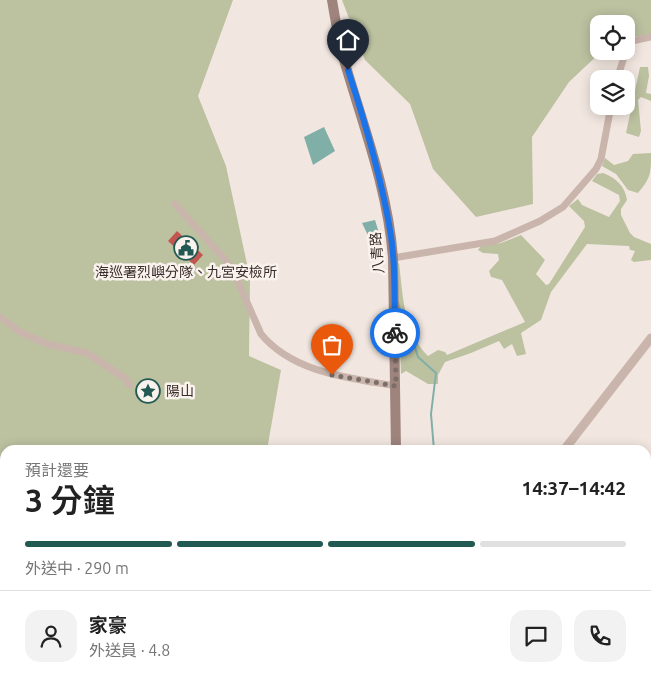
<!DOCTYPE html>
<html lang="zh-TW">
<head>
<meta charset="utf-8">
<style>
  :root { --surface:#fff; --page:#f2f2f2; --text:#222; --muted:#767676; --line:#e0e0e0; --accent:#225953 }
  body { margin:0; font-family:Ubuntu,"Noto Sans TC",sans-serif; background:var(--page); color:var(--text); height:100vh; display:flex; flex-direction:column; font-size:19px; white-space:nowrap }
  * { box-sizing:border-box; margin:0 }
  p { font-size:16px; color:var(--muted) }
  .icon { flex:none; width:28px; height:28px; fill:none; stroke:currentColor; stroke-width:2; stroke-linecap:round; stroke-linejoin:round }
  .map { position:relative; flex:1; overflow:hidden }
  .drawer { position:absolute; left:0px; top:445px; width:651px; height:245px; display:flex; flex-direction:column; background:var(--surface); border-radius:15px 15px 0 0; box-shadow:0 2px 12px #0003 }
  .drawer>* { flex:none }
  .buttons { position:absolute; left:590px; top:15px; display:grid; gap:10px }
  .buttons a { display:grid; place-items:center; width:45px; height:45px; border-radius:10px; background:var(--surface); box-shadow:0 2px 12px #0003; font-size:25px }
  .pin { position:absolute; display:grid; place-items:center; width:42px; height:42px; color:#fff; margin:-51px -21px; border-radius:50% 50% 50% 0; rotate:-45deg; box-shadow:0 0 5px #0007 }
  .pin .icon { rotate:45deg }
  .courier { position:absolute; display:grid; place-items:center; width:50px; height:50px; margin:-25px; border:4px solid #1a73e8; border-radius:50%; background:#fff; color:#222; box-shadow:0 1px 6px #0007 }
  .overview em { font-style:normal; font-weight:600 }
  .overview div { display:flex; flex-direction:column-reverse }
  .overview { display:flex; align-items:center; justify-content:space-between; height:85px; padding:0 25px }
  h1 { font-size:32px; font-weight:600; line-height:38px }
  .bar { display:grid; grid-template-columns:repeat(4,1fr); gap:8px 5px; align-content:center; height:60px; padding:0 25px }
  .bar i { height:6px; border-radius:4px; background:var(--line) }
  .bar .on { background:var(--accent) }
  .bar p { grid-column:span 4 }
  .line { display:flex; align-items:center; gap:12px; padding:0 25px; border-top:1px solid var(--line) }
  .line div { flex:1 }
  .round { display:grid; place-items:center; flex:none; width:52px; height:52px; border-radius:15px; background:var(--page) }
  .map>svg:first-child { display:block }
  .green { fill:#bcc1a0 }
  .water { fill:#80afa8 }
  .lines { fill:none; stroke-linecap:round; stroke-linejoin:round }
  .stream { stroke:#80afa8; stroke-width:2 }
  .building { fill:#c15750 }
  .minor { stroke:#cab5ac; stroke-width:7 }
  .tertiary { stroke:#cab5ac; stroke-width:9 }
  .secondary { stroke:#9e847d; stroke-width:10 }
  .done { stroke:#7a6e6a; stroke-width:5; stroke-dasharray:0 9 }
  .route { stroke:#1a73e8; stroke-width:6 }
  .labels { text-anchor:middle; stroke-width:5; stroke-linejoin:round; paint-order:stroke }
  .street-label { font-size:14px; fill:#392d2b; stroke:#faf2ed }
  .poi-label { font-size:14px; fill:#392d2b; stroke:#faf2ed }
</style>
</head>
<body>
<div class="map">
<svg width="651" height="690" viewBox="0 0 651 690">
  <rect width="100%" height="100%" fill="#f2e7e0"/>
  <!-- green -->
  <g class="green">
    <path d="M0 0H233L198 96 226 166 250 278 249 356 281 370 267 450H5V547L0 545Z"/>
    <path d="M342 0H651V35L626 37V24H599V51H602L569 82 532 137 533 204 476 217 433 169 410 104 365 60Z"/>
    <path d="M640 67H648L649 76 646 93 651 94V101L641 97 638 100 641 131 639 137 626 133Z"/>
    <path d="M651 153C651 173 651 178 638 193L628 190 616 174 602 166 605 158 614 165 628 161 633 154Z"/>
    <path d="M603 173C616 178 625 186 627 200L621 209V215L630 233 634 237 651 244V260L634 262 631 260 635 251 630 250 629 246 587 244 551 292 541 320 521 333 526 354 517 356 512 344 504 349 499 341 471 353 445 362 438 375V384H428L406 371 401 374 397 264 399 263C403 295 403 331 428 356L438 350 445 352 447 355 525 322 502 280 491 277 489 271 499 260 498 254 483 253 478 250 481 246 501 243 521 235 545 260 536 274 546 285 549 284 585 227 584 221 569 206 578 199 582 205 609 217 620 201 619 195 592 181 597 174Z"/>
  </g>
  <!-- water -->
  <g class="water">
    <path d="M324 127 335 151 313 165 304 137Z"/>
    <path d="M375 220 382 243 373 246 362 223Z"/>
  </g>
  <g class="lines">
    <!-- stream -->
    <g class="stream">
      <path d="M398 302 401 315 412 338 418 357 436 373 431 414 434 450"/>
      <path d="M194 690V685"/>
    </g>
  </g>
  <!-- building -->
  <path class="building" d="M177 231 203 255 194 265 168 241Z"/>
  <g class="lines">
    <!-- minor -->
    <g class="minor">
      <path d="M626 50 632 41 651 37"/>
      <path d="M617 79 626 51"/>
      <path d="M175 204 227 262 239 284 261 334C293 373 350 378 396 386"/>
      <path d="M393 258 495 241 540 221 563 207 596 169 601 159 611 106"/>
      <path d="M0 317 20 332 47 344 87 353 126 379 129 385"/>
      <path d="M646 473H651"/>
      <path d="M0 515 5 517"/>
      <path d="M646 600V620"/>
      <path d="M646 621 651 641"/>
      <path d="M646 677 651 676"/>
      <path d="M518 685 519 690"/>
      <path d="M573 685 574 690"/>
      <path d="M409 690 498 685"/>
    </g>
    <!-- tertiary -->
    <path class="tertiary" d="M564 450 651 338"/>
    <!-- secondary -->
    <g class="secondary">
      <path d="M332 0C335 18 338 36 342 53 361 120 388 188 393 258L396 450"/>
      <path d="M399 685V690"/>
    </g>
  </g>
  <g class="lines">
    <!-- done -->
    <path class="done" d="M332 375 396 386 395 333"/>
    <!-- route -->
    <path class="route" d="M348 70C365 122 381 176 390 230 396 264 394 299 395 333"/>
  </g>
  <!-- icons -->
  <defs>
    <g id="civic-ring" transform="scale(1.25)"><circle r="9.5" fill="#faf2ed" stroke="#225953" stroke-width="1.5"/><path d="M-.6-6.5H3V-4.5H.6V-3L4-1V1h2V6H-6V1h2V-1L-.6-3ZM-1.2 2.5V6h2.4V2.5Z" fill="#225953"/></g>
    <g id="sight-ring" transform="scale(1.25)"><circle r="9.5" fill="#faf2ed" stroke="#225953" stroke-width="1.5"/><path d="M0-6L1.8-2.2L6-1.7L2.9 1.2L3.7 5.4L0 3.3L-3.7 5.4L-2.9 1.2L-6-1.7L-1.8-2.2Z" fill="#225953"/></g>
  </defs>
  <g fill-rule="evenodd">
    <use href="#civic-ring" x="186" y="248"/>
    <use href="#sight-ring" x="148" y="391"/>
  </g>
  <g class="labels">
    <!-- street labels -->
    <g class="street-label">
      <text transform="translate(377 253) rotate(-95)" y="5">八青路</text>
    </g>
    <!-- poi labels -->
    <g class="poi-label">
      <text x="186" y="277">海巡署烈嶼分隊、九宮安檢所</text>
      <text x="166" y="396" text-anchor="start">陽山</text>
    </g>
  </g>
</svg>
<div class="buttons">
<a><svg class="icon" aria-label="locate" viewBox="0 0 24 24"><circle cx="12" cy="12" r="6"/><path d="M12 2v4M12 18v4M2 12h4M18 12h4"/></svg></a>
<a><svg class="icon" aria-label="layers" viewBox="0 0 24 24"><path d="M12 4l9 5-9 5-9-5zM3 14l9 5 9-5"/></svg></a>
</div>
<div class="pin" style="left:332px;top:375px;background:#ea580c"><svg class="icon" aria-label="bag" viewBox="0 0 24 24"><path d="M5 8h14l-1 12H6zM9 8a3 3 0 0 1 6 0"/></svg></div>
<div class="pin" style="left:348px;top:70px;background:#1f2937"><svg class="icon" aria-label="home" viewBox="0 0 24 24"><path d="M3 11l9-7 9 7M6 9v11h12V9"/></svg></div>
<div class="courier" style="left:395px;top:333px"><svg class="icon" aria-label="bike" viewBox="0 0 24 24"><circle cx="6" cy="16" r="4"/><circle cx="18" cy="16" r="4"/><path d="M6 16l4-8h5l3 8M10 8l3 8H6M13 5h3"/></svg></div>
<section class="drawer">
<div class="overview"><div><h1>3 分鐘</h1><p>預計還要</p></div><em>14:37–14:42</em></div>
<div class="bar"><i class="on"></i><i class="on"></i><i class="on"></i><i></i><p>外送中 · 290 m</p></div>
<div class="line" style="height:90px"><a class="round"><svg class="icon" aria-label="person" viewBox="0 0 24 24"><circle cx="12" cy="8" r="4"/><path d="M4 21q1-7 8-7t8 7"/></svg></a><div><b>家豪</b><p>外送員 · 4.8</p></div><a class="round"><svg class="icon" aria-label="chat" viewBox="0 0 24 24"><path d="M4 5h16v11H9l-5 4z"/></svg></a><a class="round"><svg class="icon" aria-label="phone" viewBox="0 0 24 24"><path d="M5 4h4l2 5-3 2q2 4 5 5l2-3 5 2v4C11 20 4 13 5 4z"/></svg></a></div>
</section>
</div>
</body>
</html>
